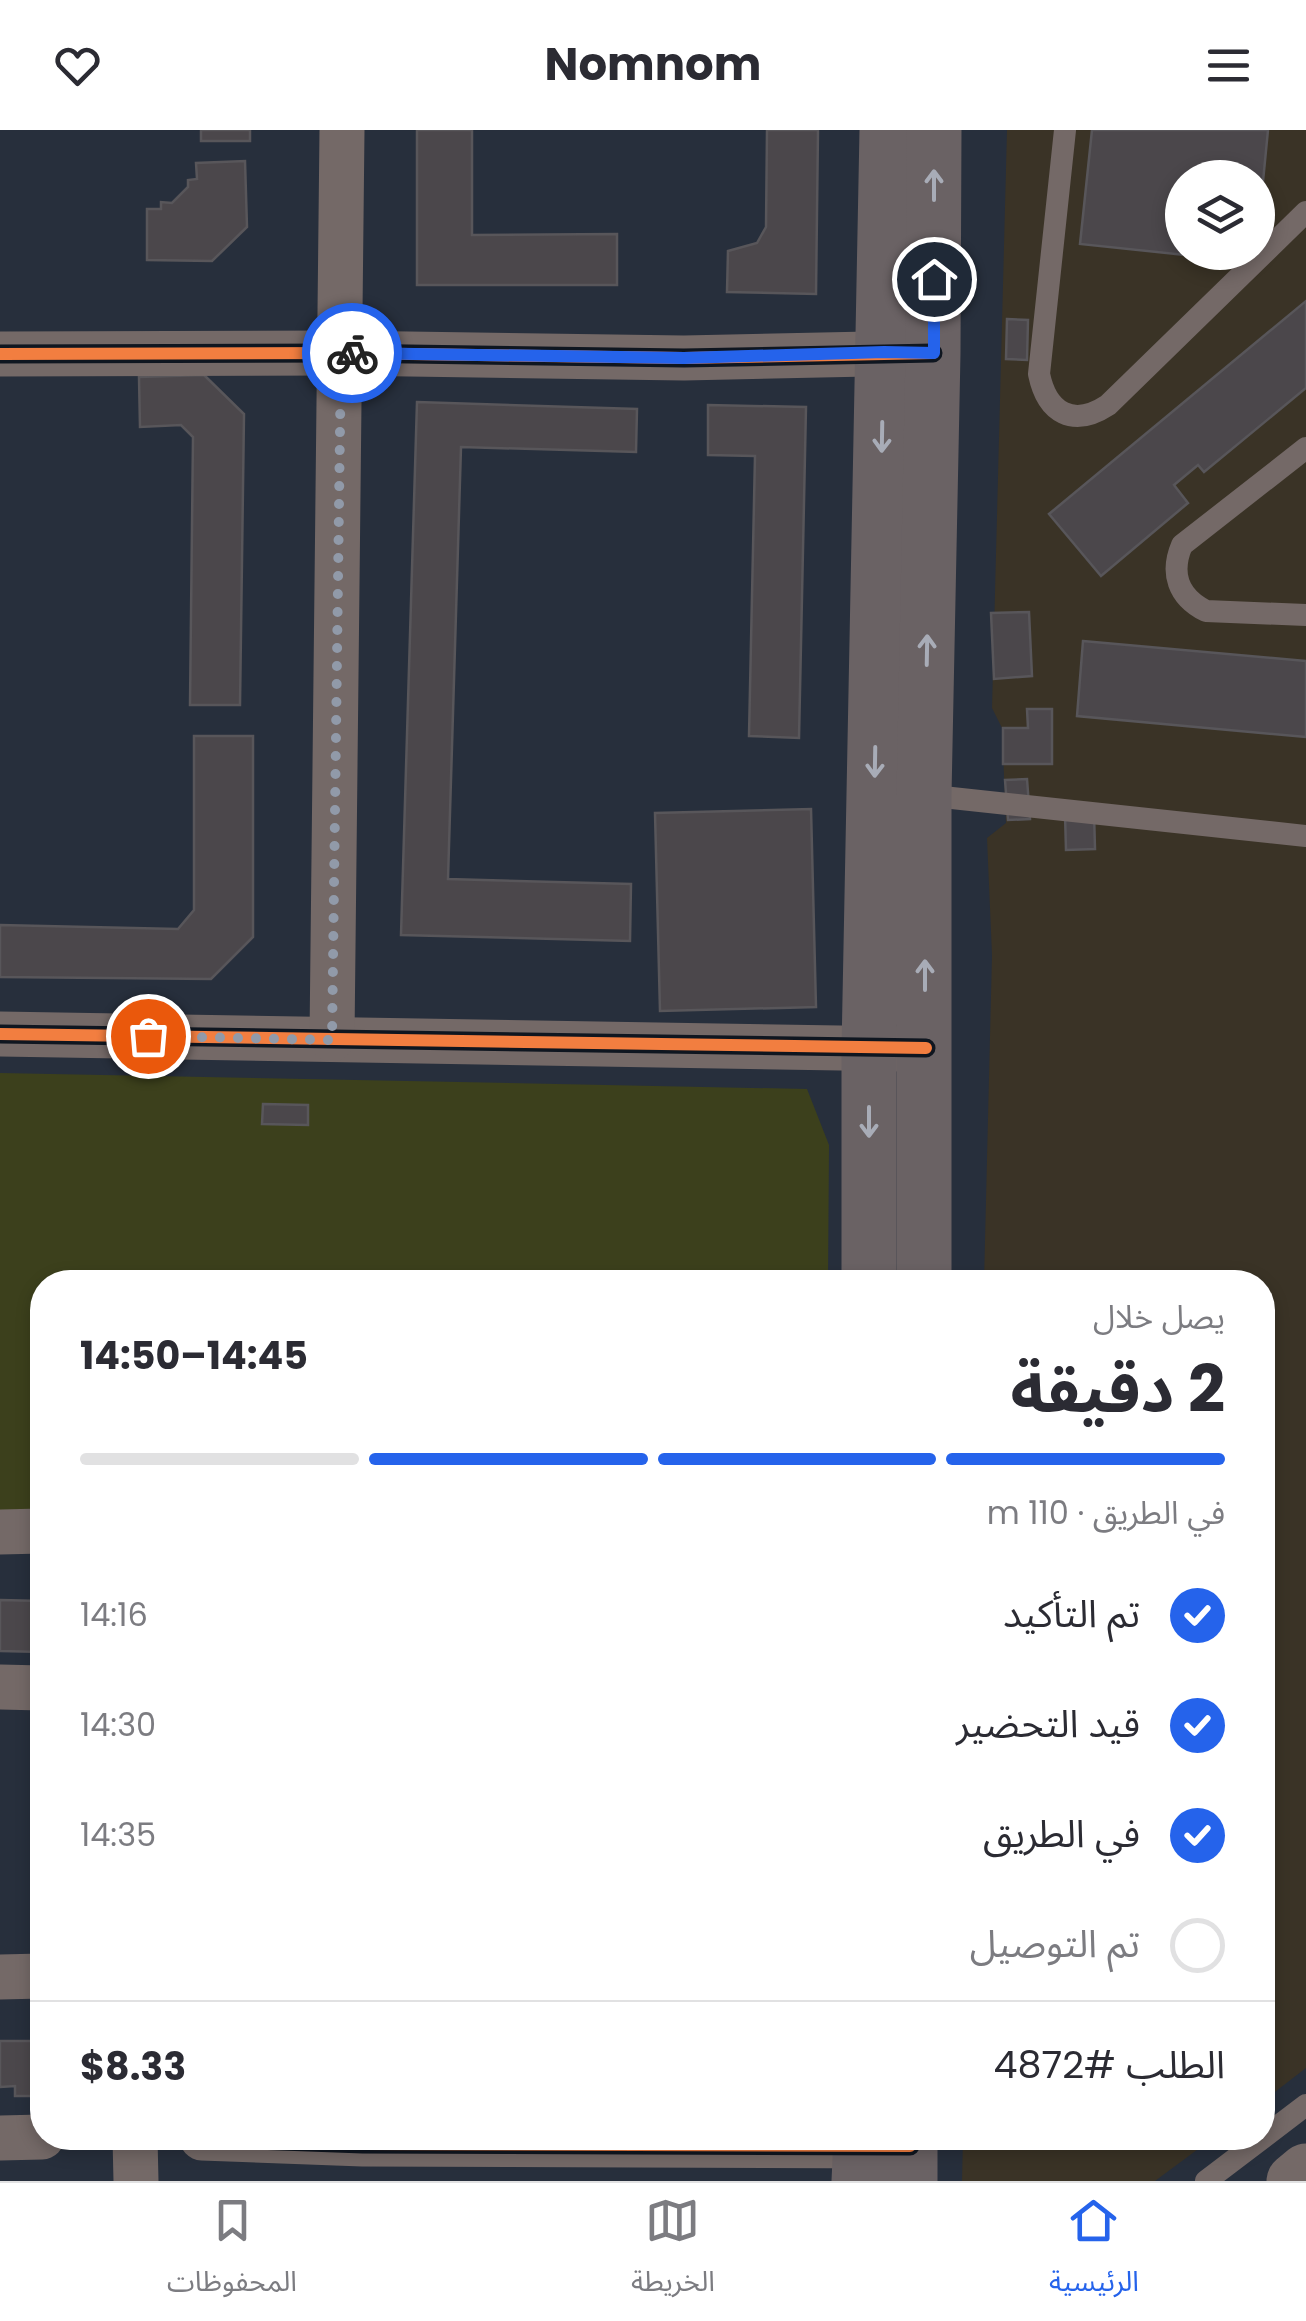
<!DOCTYPE html>
<html lang="ar">
<head>
<meta charset="utf-8">
<style>
  :root { --surface:#fff; --page:#f2f2f3; --text:#2b2b33; --muted:#7c7c81; --line:#e1e1e2; --accent:#2563eb }
  body { margin:0; font-family:Poppins,"Noto Sans Arabic",sans-serif; background:var(--page); color:var(--text); direction:rtl; height:100vh; display:flex; flex-direction:column; font-size:38px; white-space:nowrap }
  * { box-sizing:border-box; margin:0 }
  p { font-size:32px; color:var(--muted) }
  .icon { flex:none; width:55px; height:55px; fill:none; stroke:currentColor; stroke-width:2; stroke-linecap:round; stroke-linejoin:round }
  .map { position:relative; flex:1; overflow:hidden; direction:ltr }
  .drawer { position:absolute; left:30px; top:1140px; width:1245px; height:880px; display:flex; flex-direction:column; background:var(--surface); border-radius:40px; box-shadow:0 5px 15px #0003; direction:rtl }
  .drawer>* { flex:none }
  .fabs { position:absolute; left:1165px; top:30px; display:grid; gap:20px }
  .fabs a { display:grid; place-items:center; width:110px; height:110px; border-radius:50%; background:var(--surface); box-shadow:0 5px 15px #0003; font-size:50px }
  .pin { position:absolute; display:grid; place-items:center; width:85px; height:85px; color:#fff; margin:-42px; border:5px solid #fff; border-radius:50%; box-shadow:0 2px 10px #0007 }
  .courier { position:absolute; display:grid; place-items:center; width:100px; height:100px; margin:-50px; border:8px solid #2563eb; border-radius:50%; background:#fff; color:#222; box-shadow:0 2px 12px #0007 }
  .overview em { font-style:normal; font-weight:700 }
  .overview div { display:flex; flex-direction:column-reverse }
  .overview { display:flex; align-items:center; justify-content:space-between; height:170px; padding:0 50px }
  h1 { font-size:65px; font-weight:700; line-height:75px }
  .bar { display:grid; grid-template-columns:repeat(4,1fr); gap:15px 10px; align-content:center; height:120px; padding:0 50px }
  .bar i { height:12px; border-radius:8px; background:var(--line) }
  .bar .current { background:var(--accent) }
  .bar p { grid-column:span 4 }
  .line { display:flex; align-items:center; gap:25px; padding:0 50px; border-top:2px solid var(--line) }
  .line div { flex:1 }
  ol { padding:0 50px; list-style:none }
  li { display:flex; align-items:center; gap:30px; height:110px }
  li p { margin-inline-start:auto }
  li .icon { padding:10px; border-radius:50%; background:var(--accent); color:#fff; stroke-width:4 }
  li:last-child { color:var(--muted) }
  li i { width:55px; height:55px; border:5px solid var(--line); border-radius:50% }
  header { display:flex; justify-content:space-between; align-items:center; height:130px; padding:0 50px; background:var(--surface); font-size:45px; font-weight:700 }
  .tabs { display:flex; justify-content:space-around; align-items:center; height:140px; border-top:2px solid var(--line); background:var(--surface); font-size:28px; color:var(--muted) }
  .tabs a { display:grid; justify-items:center; gap:5px }
  .tabs .current { color:var(--accent) }
  .map>svg:first-child { display:block }
  .education { fill:#3a3326; fill-rule:evenodd }
  .garden { fill:#3c401c }
  .building { fill:#4b474b; stroke:#58565a; stroke-width:2.5 }
  .lines { fill:none; stroke-linecap:round; stroke-linejoin:round }
  .service { stroke:#746967; stroke-width:22 }
  .minor { stroke:#746967; stroke-width:45 }
  .tertiary { stroke:#746967; stroke-width:55 }
  .secondary { stroke:#6a6264; stroke-width:55 }
  .cycleway-casing { stroke:#0f1620; stroke-width:19 }
  .cycleway { stroke:#f27e40; stroke-width:12 }
  .oneway { stroke:#a8acb7 }
  .done { stroke:#919aa9; stroke-width:10; stroke-dasharray:0 18 }
  .route { stroke:#2563eb; stroke-width:12 }
</style>
</head>
<body>
<header><svg class="icon" aria-label="menu" viewBox="0 0 24 24"><path d="M4 6h16M4 12h16M4 18h16"/></svg>Nomnom<svg class="icon" aria-label="heart" viewBox="0 0 24 24"><path d="M12 20l-8-8c-3-5 5-10 8-4 3-6 11-1 8 4z"/></svg></header>
<div class="map">
<svg width="1306" height="2051" viewBox="0 0 1306 2051">
  <rect width="100%" height="100%" fill="#272f3c"/>
  <!-- education -->
  <g class="education">
    <path d="M1007 0H1306V1938L1263 1971 1262 1152H984L992 825 987 708 1006 693 1002 598 992 578ZM1182 48H1258V122H1182Z"/>
    <path d="M963 2008H1213L1155 2051H962Z"/>
  </g>
  <!-- garden -->
  <path class="garden" d="M0 943 807 959 829 1015 828 1152H42V1381H0Z"/>
  <!-- building -->
  <g class="building">
    <rect x="201" y="0" width="49" height="11"/>
    <path d="M417 0H472V105L617 104V155H417Z"/>
    <path d="M767 0H818L816 164 727 162 728 121 757 113 766 97Z"/>
    <path d="M1092 0H1268L1258 103V48H1182V122H1195V126L1080 114Z"/>
    <path d="M245 31 247 97 212 131 147 130V79H161V72L172 73 188 57V50L197 49 196 33Z"/>
    <path d="M1306 171V258L1204 342 1198 335 1174 355 1188 373 1101 446 1049 384Z"/>
    <path d="M1007 189 1028 190 1027 230 1006 229Z"/>
    <path d="M204 245 244 284 240 575H190L193 307 181 295 140 297 139 247Z"/>
    <path d="M417 272 637 279 636 322 461 317 448 749 631 754 630 811 401 805Z"/>
    <path d="M708 275 806 277 799 608 749 606 755 326 708 325Z"/>
    <path d="M1029 482 1032 546 994 549 991 483Z"/>
    <path d="M1083 511 1306 531V607L1077 586Z"/>
    <path d="M1027 579H1052V634H1003V598H1028Z"/>
    <path d="M194 606H253V807L211 849 0 847V795L178 799 194 780Z"/>
    <path d="M1027 649 1030 689 1008 690 1005 650Z"/>
    <path d="M811 679 816 877 660 881 655 683Z"/>
    <path d="M1094 683 1095 719 1066 720 1065 684Z"/>
    <path d="M263 974 308 975V995L262 994Z"/>
    <path d="M0 1470 42 1471V1522L0 1521Z"/>
    <path d="M0 1911H42V1966H15V1956L0 1957Z"/>
  </g>
  <g class="lines">
    <!-- service -->
    <g class="service">
      <path d="M1065 0 1039 244C1047 283 1073 298 1108 275L1306 82"/>
      <path d="M1306 318 1182 415C1170 443 1178 467 1206 481L1306 485"/>
      <path d="M924 665 1306 706"/>
      <path d="M1206 2051 1306 1975"/>
    </g>
    <!-- minor -->
    <g class="minor">
      <path d="M0 224 341 223 684 228 916 223"/>
      <path d="M0 904 903 919"/>
      <path d="M332 909 342 0"/>
      <path d="M0 1402 42 1401"/>
      <path d="M0 1557 42 1558"/>
      <path d="M0 1847 42 1846"/>
      <path d="M0 2008 42 2007"/>
      <path d="M135 2008 136 2051"/>
      <path d="M202 2008 363 2014 895 2016"/>
    </g>
    <!-- tertiary -->
    <path class="tertiary" d="M1294 2051 1306 2041"/>
    <!-- secondary -->
    <g class="secondary">
      <path d="M869 1152V919L887 0"/>
      <path d="M924 1152V665L933 223 934 0"/>
      <path d="M859 2051 861 2008"/>
      <path d="M910 2051V2008"/>
    </g>
    <!-- cycleway casing -->
    <g class="cycleway-casing">
      <g id="cycleway">
        <path d="M0 224 341 223 684 228 933 223"/>
        <path d="M0 904 926 918"/>
        <path d="M202 2008 363 2014 910 2016"/>
      </g>
    </g>
    <!-- cycleway -->
    <use href="#cycleway" class="cycleway"/>
  </g>
  <!-- one-way arrows -->
  <defs><path id="oneway-shaft" d="M-6 0H5M1.5-3L5.5 0L1.5 3" fill="none" stroke-width="1.6" stroke-linecap="round" stroke-linejoin="round" transform="scale(2.5)"/></defs>
  <g class="oneway">
    <use href="#oneway-shaft" transform="translate(934 55) rotate(-90)"/>
    <use href="#oneway-shaft" transform="translate(882 307) rotate(91)"/>
    <use href="#oneway-shaft" transform="translate(927 520) rotate(-89)"/>
    <use href="#oneway-shaft" transform="translate(875 632) rotate(91)"/>
    <use href="#oneway-shaft" transform="translate(925 845) rotate(-90)"/>
    <use href="#oneway-shaft" transform="translate(869 992) rotate(90)"/>
  </g>
  <g class="lines">
    <!-- done -->
    <path class="done" d="M148 906 332 910 341 222 352 223"/>
    <!-- route -->
    <path class="route" d="M352 223 684 228 884 222 934 223V149"/>
  </g>
</svg>
<div class="fabs">
<a><svg class="icon" aria-label="layers" viewBox="0 0 24 24"><path d="M12 4l9 5-9 5-9-5zM3 14l9 5 9-5"/></svg></a>
</div>
<div class="pin" style="left:148px;top:906px;background:#ea580c"><svg class="icon" aria-label="bag" viewBox="0 0 24 24"><path d="M5 8h14l-1 12H6zM9 8a3 3 0 0 1 6 0"/></svg></div>
<div class="pin" style="left:934px;top:149px;background:#1f2937"><svg class="icon" aria-label="home" viewBox="0 0 24 24"><path d="M3 11l9-7 9 7M6 9v11h12V9"/></svg></div>
<div class="courier" style="left:352px;top:223px"><svg class="icon" aria-label="bike" viewBox="0 0 24 24"><circle cx="6" cy="16" r="4"/><circle cx="18" cy="16" r="4"/><path d="M6 16l4-8h5l3 8M10 8l3 8H6M13 5h3"/></svg></div>
<section class="drawer">
<div class="overview"><div><h1>2 دقيقة</h1><p>يصل خلال</p></div><em>14:45–14:50</em></div>
<div class="bar"><i class="current"></i><i class="current"></i><i class="current"></i><i></i><p>في الطريق · 110 m</p></div>
<ol>
<li><svg class="icon" aria-label="check" viewBox="0 0 24 24"><path d="M5 12l5 5 9-10"/></svg>تم التأكيد<p>14:16</p></li>
<li><svg class="icon" aria-label="check" viewBox="0 0 24 24"><path d="M5 12l5 5 9-10"/></svg>قيد التحضير<p>14:30</p></li>
<li><svg class="icon" aria-label="check" viewBox="0 0 24 24"><path d="M5 12l5 5 9-10"/></svg>في الطريق<p>14:35</p></li>
<li><i></i>تم التوصيل</li>
</ol>
<div class="line" style="height:130px"><div>الطلب #4872</div><b>$8.33</b></div>
</section>
</div>
<nav class="tabs">
<a class="current"><svg class="icon" aria-label="home" viewBox="0 0 24 24"><path d="M3 11l9-7 9 7M6 9v11h12V9"/></svg>الرئيسية</a>
<a><svg class="icon" aria-label="map" viewBox="0 0 24 24"><path d="M3 6l6-2 6 2 6-2v14l-6 2-6-2-6 2zM9 4v14M15 6v14"/></svg>الخريطة</a>
<a><svg class="icon" aria-label="saved" viewBox="0 0 24 24"><path d="M7 4h10v16l-5-4-5 4z"/></svg>المحفوظات</a>
</nav>
</body>
</html>
